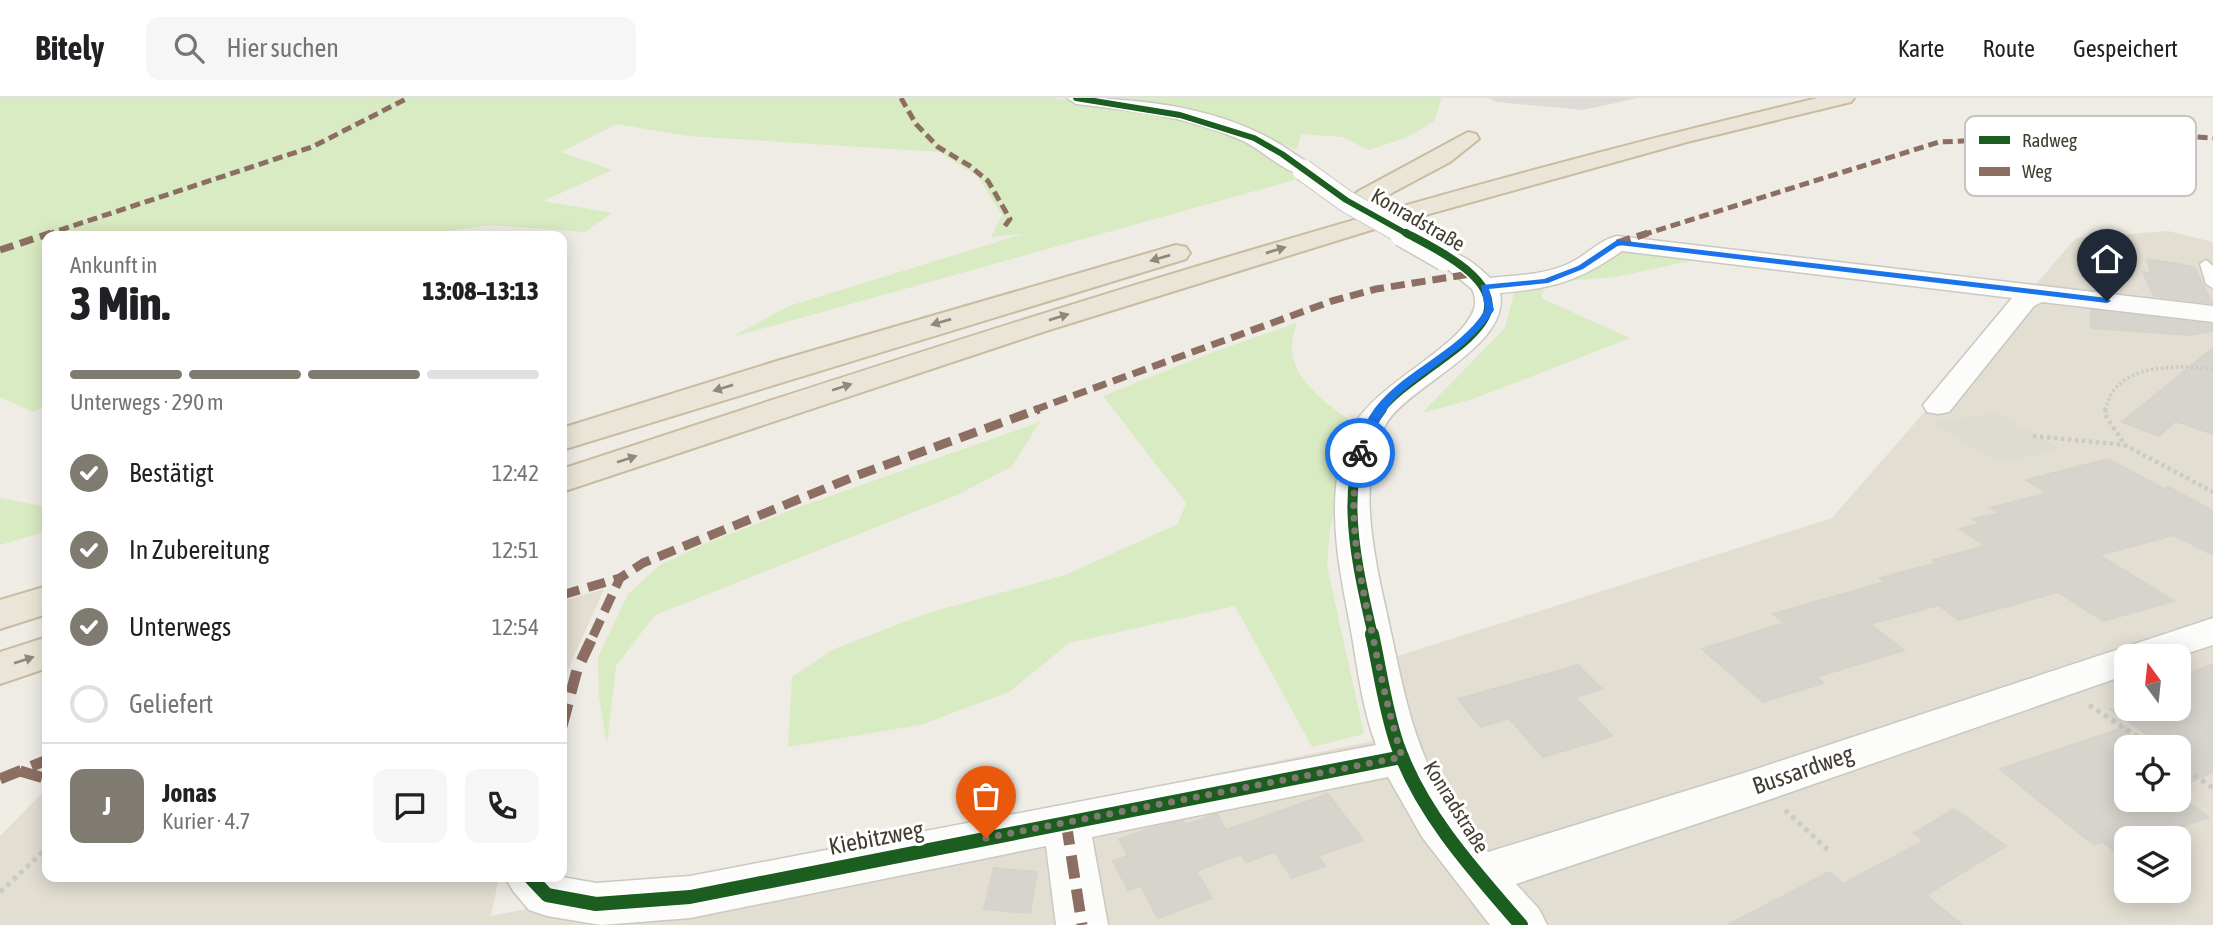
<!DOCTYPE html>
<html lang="de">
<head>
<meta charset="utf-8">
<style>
  :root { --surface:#fff; --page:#f6f6f6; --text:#202124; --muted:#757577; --line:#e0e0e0; --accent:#7f7b71 }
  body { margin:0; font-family:"Asap Condensed",sans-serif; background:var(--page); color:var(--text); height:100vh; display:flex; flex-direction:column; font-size:26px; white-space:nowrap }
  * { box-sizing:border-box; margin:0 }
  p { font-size:23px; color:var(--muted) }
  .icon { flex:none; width:38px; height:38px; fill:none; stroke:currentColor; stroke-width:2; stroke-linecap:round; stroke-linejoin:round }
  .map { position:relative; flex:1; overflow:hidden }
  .sheet { position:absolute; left:42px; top:133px; width:525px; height:651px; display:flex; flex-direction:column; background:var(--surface); border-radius:14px; box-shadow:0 4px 18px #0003 }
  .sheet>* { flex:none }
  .needle { width:46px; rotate:345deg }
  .controls { position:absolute; left:2114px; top:546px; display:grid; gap:14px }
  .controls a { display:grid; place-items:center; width:77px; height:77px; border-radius:14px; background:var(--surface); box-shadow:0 4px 18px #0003; font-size:35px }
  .pin { position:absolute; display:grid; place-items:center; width:60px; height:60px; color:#fff; margin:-72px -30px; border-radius:50% 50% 50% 0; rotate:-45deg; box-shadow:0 0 7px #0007 }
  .pin .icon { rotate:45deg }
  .courier { position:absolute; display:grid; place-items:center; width:70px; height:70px; margin:-35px; border:5px solid #1a73e8; border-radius:50%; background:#fff; color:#222; box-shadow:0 2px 9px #0007 }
  .head em { font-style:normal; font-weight:800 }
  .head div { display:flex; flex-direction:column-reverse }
  .head { display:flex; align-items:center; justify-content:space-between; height:119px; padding:0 28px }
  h1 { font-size:46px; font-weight:800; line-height:52px }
  .bar { display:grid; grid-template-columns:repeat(4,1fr); gap:10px 7px; align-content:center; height:84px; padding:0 28px }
  .bar i { height:9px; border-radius:5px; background:var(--line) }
  .bar .selected { background:var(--accent) }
  .bar p { grid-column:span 4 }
  .line { display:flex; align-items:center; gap:18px; padding:0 28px; border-top:2px solid var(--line) }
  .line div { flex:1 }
  .round { display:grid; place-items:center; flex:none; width:74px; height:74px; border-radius:14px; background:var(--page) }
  ol { padding:0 28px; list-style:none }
  li { display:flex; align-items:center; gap:21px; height:77px }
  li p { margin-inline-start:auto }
  li .icon { padding:7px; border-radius:50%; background:var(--accent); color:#fff; stroke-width:4 }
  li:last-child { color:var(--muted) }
  li i { width:38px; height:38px; border:4px solid var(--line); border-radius:50% }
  header { display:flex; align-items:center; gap:42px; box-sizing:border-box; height:98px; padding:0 35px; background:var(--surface); border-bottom:2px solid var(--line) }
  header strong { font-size:33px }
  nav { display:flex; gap:38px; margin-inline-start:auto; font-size:24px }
  .search { width:490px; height:63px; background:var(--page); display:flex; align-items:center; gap:18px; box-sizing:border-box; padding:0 24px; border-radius:14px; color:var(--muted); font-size:26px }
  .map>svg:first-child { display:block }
  .residential { fill:#e3ded2; fill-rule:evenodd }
  .industrial { fill:#dedbd3 }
  .green { fill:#d9ebc2 }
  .parking { fill:#dddbd5 }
  .building { fill:#d7d4cd; stroke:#d6d3cb; stroke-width:2 }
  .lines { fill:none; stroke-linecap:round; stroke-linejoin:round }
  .service-casing { stroke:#cac8c1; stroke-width:3 }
  .minor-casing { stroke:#cac8c1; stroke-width:3 }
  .motorway-casing { stroke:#c8bc9f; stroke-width:4 }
  .path-far2 { stroke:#cccac5; stroke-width:3.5; stroke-dasharray:2.5 2.5; stroke-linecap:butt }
  .path-far1 { stroke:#cccac5; stroke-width:4.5; stroke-dasharray:3.5 3.5; stroke-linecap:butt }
  .path { stroke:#cccac5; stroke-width:5; stroke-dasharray:4.5 4.5; stroke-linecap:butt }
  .service { fill:#fcfcfb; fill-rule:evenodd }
  .minor { fill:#fcfcfb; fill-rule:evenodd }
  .motorway { fill:#ebe5d7; fill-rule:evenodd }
  .minor-bridge-far1-casing { stroke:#cac8c1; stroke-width:23; stroke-linecap:butt }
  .minor-bridge-casing { stroke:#cac8c1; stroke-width:30; stroke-linecap:butt }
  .minor-bridge-far1 { stroke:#fcfcfb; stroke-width:21 }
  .minor-bridge { stroke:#fcfcfb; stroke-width:27 }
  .quiet-far3 { stroke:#8d6e63; stroke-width:5; stroke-dasharray:10 5; stroke-linecap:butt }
  .quiet-far2 { stroke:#8d6e63; stroke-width:7; stroke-dasharray:14 7; stroke-linecap:butt }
  .quiet-far1 { stroke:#8d6e63; stroke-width:9; stroke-dasharray:18 9; stroke-linecap:butt }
  .quiet { stroke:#8d6e63; stroke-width:11; stroke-dasharray:23 11; stroke-linecap:butt }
  .cycleway-far3-casing { stroke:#fff; stroke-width:9 }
  .cycleway-far2-casing { stroke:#fff; stroke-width:11 }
  .cycleway-far1-casing { stroke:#fff; stroke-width:15 }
  .cycleway-casing { stroke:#fff; stroke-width:18 }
  .cycleway-far3 { stroke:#1b5e20; stroke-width:6 }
  .cycleway-far2 { stroke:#1b5e20; stroke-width:8 }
  .cycleway-far1 { stroke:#1b5e20; stroke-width:10 }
  .cycleway { stroke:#1b5e20; stroke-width:14 }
  .oneway { fill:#8f897c }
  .route { fill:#1a73e8 }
  .done { stroke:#7f7b71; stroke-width:7; stroke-dasharray:0 12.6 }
  .labels { text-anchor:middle; stroke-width:6; stroke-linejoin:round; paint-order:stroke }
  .street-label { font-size:21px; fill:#433e32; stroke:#fff }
  .near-street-label { font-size:24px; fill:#433e32; stroke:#fff }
  .key { fill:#fff; stroke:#c7c5c2; stroke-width:2 }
  .key-label { font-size:19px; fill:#433e32 }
</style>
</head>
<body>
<header>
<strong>Bitely</strong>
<div class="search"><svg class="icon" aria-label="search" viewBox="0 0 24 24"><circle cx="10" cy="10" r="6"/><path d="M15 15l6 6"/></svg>Hier suchen</div>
<nav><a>Karte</a><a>Route</a><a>Gespeichert</a></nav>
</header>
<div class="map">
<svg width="2213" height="827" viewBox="0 0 2213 827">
  <rect width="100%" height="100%" fill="#eeece5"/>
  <!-- residential -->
  <g class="residential">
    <path d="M2168 133 2213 144V827H0V738L47 690V779H499L491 818 1009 719 1373 643 1357 571 1832 420 2076 140ZM2126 558H2179V611H2126ZM2126 649H2179V702H2126ZM2126 740H2179V793H2126Z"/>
    <path d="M604 491 562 585V503Z"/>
  </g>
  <!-- industrial -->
  <path class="industrial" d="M1996 314 2061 352 1998 365 1934 325Z"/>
  <!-- green -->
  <g class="green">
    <path d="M0 0H1052L1119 8 1191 24 1250 44 1298 81 732 239 789 208 1023 136 991 139 1002 117 978 79 940 54 687 38 617 26 561 54 612 72 543 103 612 115 585 134 490 127 414 138H47V307L33 314 0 299Z"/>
    <path d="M1111 0H1442L1434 23 1410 38 1369 52 1342 39 1301 36 1297 52 1240 27Z"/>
    <path d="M1627 151 1704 160 1616 179 1566 183 1613 155Z"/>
    <path d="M1545 188 1541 200 1630 240 1473 301 1422 315 1505 230 1515 191Z"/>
    <path d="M1296 225C1295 233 1291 244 1292 252 1294 286 1334 311 1360 329L1337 399 1330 431 1327 468 1364 636 1312 649 1235 508 1069 545 1009 594 920 627 788 649 792 579 834 551 925 516 1065 477 1178 426 1186 405 1103 298 1208 256Z"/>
    <path d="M1040 324 1011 369 957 397 655 517 616 568 607 646 599 599 598 559 628 496 660 467 702 447 799 409Z"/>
    <path d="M0 400 47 409V433L0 447Z"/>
  </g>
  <!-- parking -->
  <path class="parking" d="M1488 0H1637L1583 12 1497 4Z"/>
  <!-- building -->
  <g class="building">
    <path d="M2147 161 2194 169 2212 205 2154 198 2143 174 2151 175Z"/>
    <path d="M2091 212 2213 227V233L2189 237 2091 230Z"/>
    <path d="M2213 250V336L2175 323 2159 338 2122 324Z"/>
    <path d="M2108 361 2164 391 2169 389 2213 413V457L2174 437 2099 457 2174 503 2103 523 2058 494 1958 522 1939 507 1870 526 1904 552 1816 579 1823 585 1763 604 1702 551 1784 525 1773 516 1885 484 1880 480 1937 465 1933 462 1986 448 1960 431 1980 426 1973 421 1999 415 1990 410 2047 395 2026 382Z"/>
    <path d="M2213 566V674L2179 690V649H2166L2110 611H2179V580Z"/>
    <path d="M1578 567 1602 591 1575 599 1612 638 1543 659 1509 620 1481 629 1458 601Z"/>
    <path d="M2126 629V702H2185L2208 719 2150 740H2126V762L2103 744 2094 747 2000 671Z"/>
    <path d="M1328 696 1363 742 1318 758 1325 768 1292 780 1275 754 1246 764 1242 756 1196 773 1212 800 1158 820 1141 788 1128 792 1113 763 1128 758 1119 741 1156 729 1183 723 1185 727 1217 716 1226 732Z"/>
    <path d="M1954 711 2006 748 1926 797 1962 827H1728L1829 774 1843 786 1924 743 1914 735Z"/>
    <path d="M994 770 1037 774 1030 815 984 811Z"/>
  </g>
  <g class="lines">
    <!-- service casing -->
    <g class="service-casing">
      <path id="service" d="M2206 162 2213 168V190L2206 186 2200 166Z"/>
    </g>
    <!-- minor casing -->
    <g class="minor-casing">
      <g id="minor">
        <path d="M1067 0C1142 0 1225 9 1289 52 1297 58 1308 63 1314 72L1311 77C1291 81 1264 53 1245 44 1192 19 1133 12 1076 6Z"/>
        <path d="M1617 138 2213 208V224L2042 204 2034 208 1949 314 1938 316 1927 314 1923 307 2012 200 1622 153C1577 184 1554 190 1500 195 1511 248 1409 287 1386 326 1352 385 1379 477 1392 539 1402 586 1411 633 1433 677 1447 705 1468 730 1488 754L1747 674 2213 520V547L2179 558H2126V577L1774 700 1516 786 1539 811 1547 827H1490L1422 739 1388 679 1092 739 1108 827H1056L1046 748 690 820 601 827 547 818 529 812 513 793 505 779H562L596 785 690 778 1376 647C1363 612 1358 575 1352 538 1340 472 1320 393 1353 329 1376 285 1461 250 1474 211 1476 205 1475 197 1472 191L1433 159 1436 154C1456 149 1477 167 1490 180 1518 177 1545 177 1570 165 1587 157 1599 142 1617 138Z"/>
      </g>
    </g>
    <!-- motorway casing -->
    <g class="motorway-casing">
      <g id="motorway">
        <path d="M1818 0H1854L1851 4 1687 44 1368 133 1049 232 562 394V371C977 234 1392 100 1818 0Z"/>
        <path d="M1468 34 1476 36 1479 41 1450 64 1375 104 1366 106 1357 104 1354 99 1357 94Z"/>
        <path d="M1176 147 1186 149 1190 155 1186 161 562 352V330L777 263Z"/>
        <path d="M47 488V516L0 531V502Z"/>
        <path d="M47 539V570L0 586V554Z"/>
      </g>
    </g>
    <!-- path-far2 -->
    <path class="path-far2" d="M2105 312C2108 305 2109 298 2114 292 2135 265 2183 268 2213 271"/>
    <!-- path-far1 -->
    <g class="path-far1">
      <path d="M2106 311 2104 315 2125 347 2213 394"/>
      <path d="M2033 338 2125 347"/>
    </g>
    <!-- path -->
    <g class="path">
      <path d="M2089 607 2153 649"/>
      <path d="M2179 667 2213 690"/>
      <path d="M1785 712 1829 753"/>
      <path d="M0 794 47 750"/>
    </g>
    <!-- service -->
    <use href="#service" class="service"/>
    <!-- minor -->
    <use href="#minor" class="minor"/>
    <!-- motorway -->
    <use href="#motorway" class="motorway"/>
    <!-- minor-bridge-far1 casing -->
    <g class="minor-bridge-far1-casing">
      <path id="minor-bridge-far1" d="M1303 72 1346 103 1406 137"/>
    </g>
    <!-- minor-bridge casing -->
    <g class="minor-bridge-casing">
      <path id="minor-bridge" d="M1403 135 1445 159"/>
    </g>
    <!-- minor-bridge-far1 -->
    <use href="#minor-bridge-far1" class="minor-bridge-far1"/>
    <!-- minor-bridge -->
    <use href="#minor-bridge" class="minor-bridge"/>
    <!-- quiet-far3 -->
    <g class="quiet-far3">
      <path d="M901 0 916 26 938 49 970 68 988 83 1010 121 1004 129"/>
      <path d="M45 137 312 49 408 0"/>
      <path d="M1642 137 1939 44 2084 38 2167 37 2213 40"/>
    </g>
    <!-- quiet-far2 -->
    <g class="quiet-far2">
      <path d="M1617 145 1648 135"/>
      <path d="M0 152 51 135"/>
      <path d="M1034 312 1332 203 1376 191 1470 176"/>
    </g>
    <!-- quiet-far1 -->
    <g class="quiet-far1">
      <path d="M562 497 620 480"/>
      <path d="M593 538 620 480 643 465 858 377 1039 311"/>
    </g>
    <!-- quiet -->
    <g class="quiet">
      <path d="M562 628 577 572 594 536"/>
      <path d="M20 673 47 681"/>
      <path d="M0 681 47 662"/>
      <path d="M1066 724 1082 827"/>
    </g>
    <!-- cycleway-far3 casing -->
    <g class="cycleway-far3-casing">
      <path id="cycleway-far3" d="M1076 0 1180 17 1254 40 1282 56 1346 102 1409 137"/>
    </g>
    <!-- cycleway-far2 casing -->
    <g class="cycleway-far2-casing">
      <path id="cycleway-far2" d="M1381 312C1393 297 1410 285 1425 274 1445 259 1468 245 1482 225 1511 185 1434 150 1406 135"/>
    </g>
    <!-- cycleway-far1 casing -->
    <g class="cycleway-far1-casing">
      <path id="cycleway-far1" d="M1373 538C1357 466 1332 374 1382 311"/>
    </g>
    <!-- cycleway casing -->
    <g class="cycleway-casing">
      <g id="cycleway">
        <path d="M1372 536C1380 572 1385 611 1397 646 1421 715 1474 773 1521 827"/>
        <path d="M530 779 547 797 596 806 690 799 1402 659"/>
      </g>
    </g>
    <!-- cycleway-far3 -->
    <use href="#cycleway-far3" class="cycleway-far3"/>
    <!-- cycleway-far2 -->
    <use href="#cycleway-far2" class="cycleway-far2"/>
    <!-- cycleway-far1 -->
    <use href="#cycleway-far1" class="cycleway-far1"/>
    <!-- cycleway -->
    <use href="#cycleway" class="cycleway"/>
  </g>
  <!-- one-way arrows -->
  <defs><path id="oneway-solid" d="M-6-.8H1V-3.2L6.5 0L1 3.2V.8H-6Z" transform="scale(1.75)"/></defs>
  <g class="oneway">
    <use href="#oneway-solid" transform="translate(1276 152) rotate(-17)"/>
    <use href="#oneway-solid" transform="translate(1160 160) rotate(164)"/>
    <use href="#oneway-solid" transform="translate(1059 219) rotate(-17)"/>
    <use href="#oneway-solid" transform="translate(941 224) rotate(164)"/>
    <use href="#oneway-solid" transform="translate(842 289) rotate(-18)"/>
    <use href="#oneway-solid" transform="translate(723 290) rotate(163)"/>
    <use href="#oneway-solid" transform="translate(627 361) rotate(-18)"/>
    <use href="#oneway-solid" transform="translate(24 562) rotate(-18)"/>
  </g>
  <!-- route -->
  <path class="route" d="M1617 142 2107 200 2111 203 2107 205 1619 147 1583 171 1548 185 1489 191 1494 212C1471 250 1428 270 1396 300 1379 317 1375 336 1364 357H1357L1355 355C1360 343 1363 330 1369 319 1396 274 1458 256 1485 212L1481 187 1544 181 1578 168Z"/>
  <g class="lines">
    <!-- done -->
    <path class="done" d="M986 740 1402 659C1390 619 1381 580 1373 539 1360 479 1345 415 1360 355"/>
  </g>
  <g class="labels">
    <!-- street labels -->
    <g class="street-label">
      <text transform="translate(1418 122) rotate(30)" y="7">Konradstraße</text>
      <text transform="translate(1456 709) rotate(58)" y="7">Konradstraße</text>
    </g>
    <!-- near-street labels -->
    <g class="near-street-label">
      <text transform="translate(1803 672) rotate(-19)" y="8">Bussardweg</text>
      <text transform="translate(876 740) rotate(-11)" y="8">Kiebitzweg</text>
    </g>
  </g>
  <!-- legend -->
  <rect x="1965" y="18" width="231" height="80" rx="10" class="key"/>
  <rect x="1979" y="38" width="31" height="8" fill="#1b5e20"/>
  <rect x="1979" y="69" width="31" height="9" fill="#8d6e63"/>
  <g class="key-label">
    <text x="2022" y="49">Radweg</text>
    <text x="2022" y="80">Weg</text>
  </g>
</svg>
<div class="controls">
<a><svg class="needle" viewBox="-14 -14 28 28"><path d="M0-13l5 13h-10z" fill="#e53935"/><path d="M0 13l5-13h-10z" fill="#757577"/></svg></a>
<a><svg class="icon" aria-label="locate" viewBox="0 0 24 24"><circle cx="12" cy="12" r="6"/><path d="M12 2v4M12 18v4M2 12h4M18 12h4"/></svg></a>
<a><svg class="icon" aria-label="layers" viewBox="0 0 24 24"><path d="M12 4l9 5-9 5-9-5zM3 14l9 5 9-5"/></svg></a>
</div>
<div class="pin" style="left:986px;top:740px;background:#ea580c"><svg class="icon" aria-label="bag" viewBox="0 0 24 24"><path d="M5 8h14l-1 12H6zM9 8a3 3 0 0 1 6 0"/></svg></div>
<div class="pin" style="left:2107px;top:203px;background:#1f2937"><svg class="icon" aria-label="home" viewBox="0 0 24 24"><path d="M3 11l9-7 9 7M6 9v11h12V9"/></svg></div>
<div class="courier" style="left:1360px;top:355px"><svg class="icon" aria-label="bike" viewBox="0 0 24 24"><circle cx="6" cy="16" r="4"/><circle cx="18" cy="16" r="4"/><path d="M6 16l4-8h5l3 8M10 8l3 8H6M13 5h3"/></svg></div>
<section class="sheet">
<div class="head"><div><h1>3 Min.</h1><p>Ankunft in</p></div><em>13:08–13:13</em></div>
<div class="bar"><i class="selected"></i><i class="selected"></i><i class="selected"></i><i></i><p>Unterwegs · 290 m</p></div>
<ol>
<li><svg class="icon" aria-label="check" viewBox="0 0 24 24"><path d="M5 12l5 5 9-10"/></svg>Bestätigt<p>12:42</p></li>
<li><svg class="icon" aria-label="check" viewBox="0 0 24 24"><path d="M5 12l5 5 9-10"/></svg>In Zubereitung<p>12:51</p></li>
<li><svg class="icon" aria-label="check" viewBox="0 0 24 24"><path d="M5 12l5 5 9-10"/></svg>Unterwegs<p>12:54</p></li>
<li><i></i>Geliefert</li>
</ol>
<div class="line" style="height:126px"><b class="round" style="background:var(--accent);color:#fff">J</b><div><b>Jonas</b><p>Kurier · 4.7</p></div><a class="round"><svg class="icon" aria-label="chat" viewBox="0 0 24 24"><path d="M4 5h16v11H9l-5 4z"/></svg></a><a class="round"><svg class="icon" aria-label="phone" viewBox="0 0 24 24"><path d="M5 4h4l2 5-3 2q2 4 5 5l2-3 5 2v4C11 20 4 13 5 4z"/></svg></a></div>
</section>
</div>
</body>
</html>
